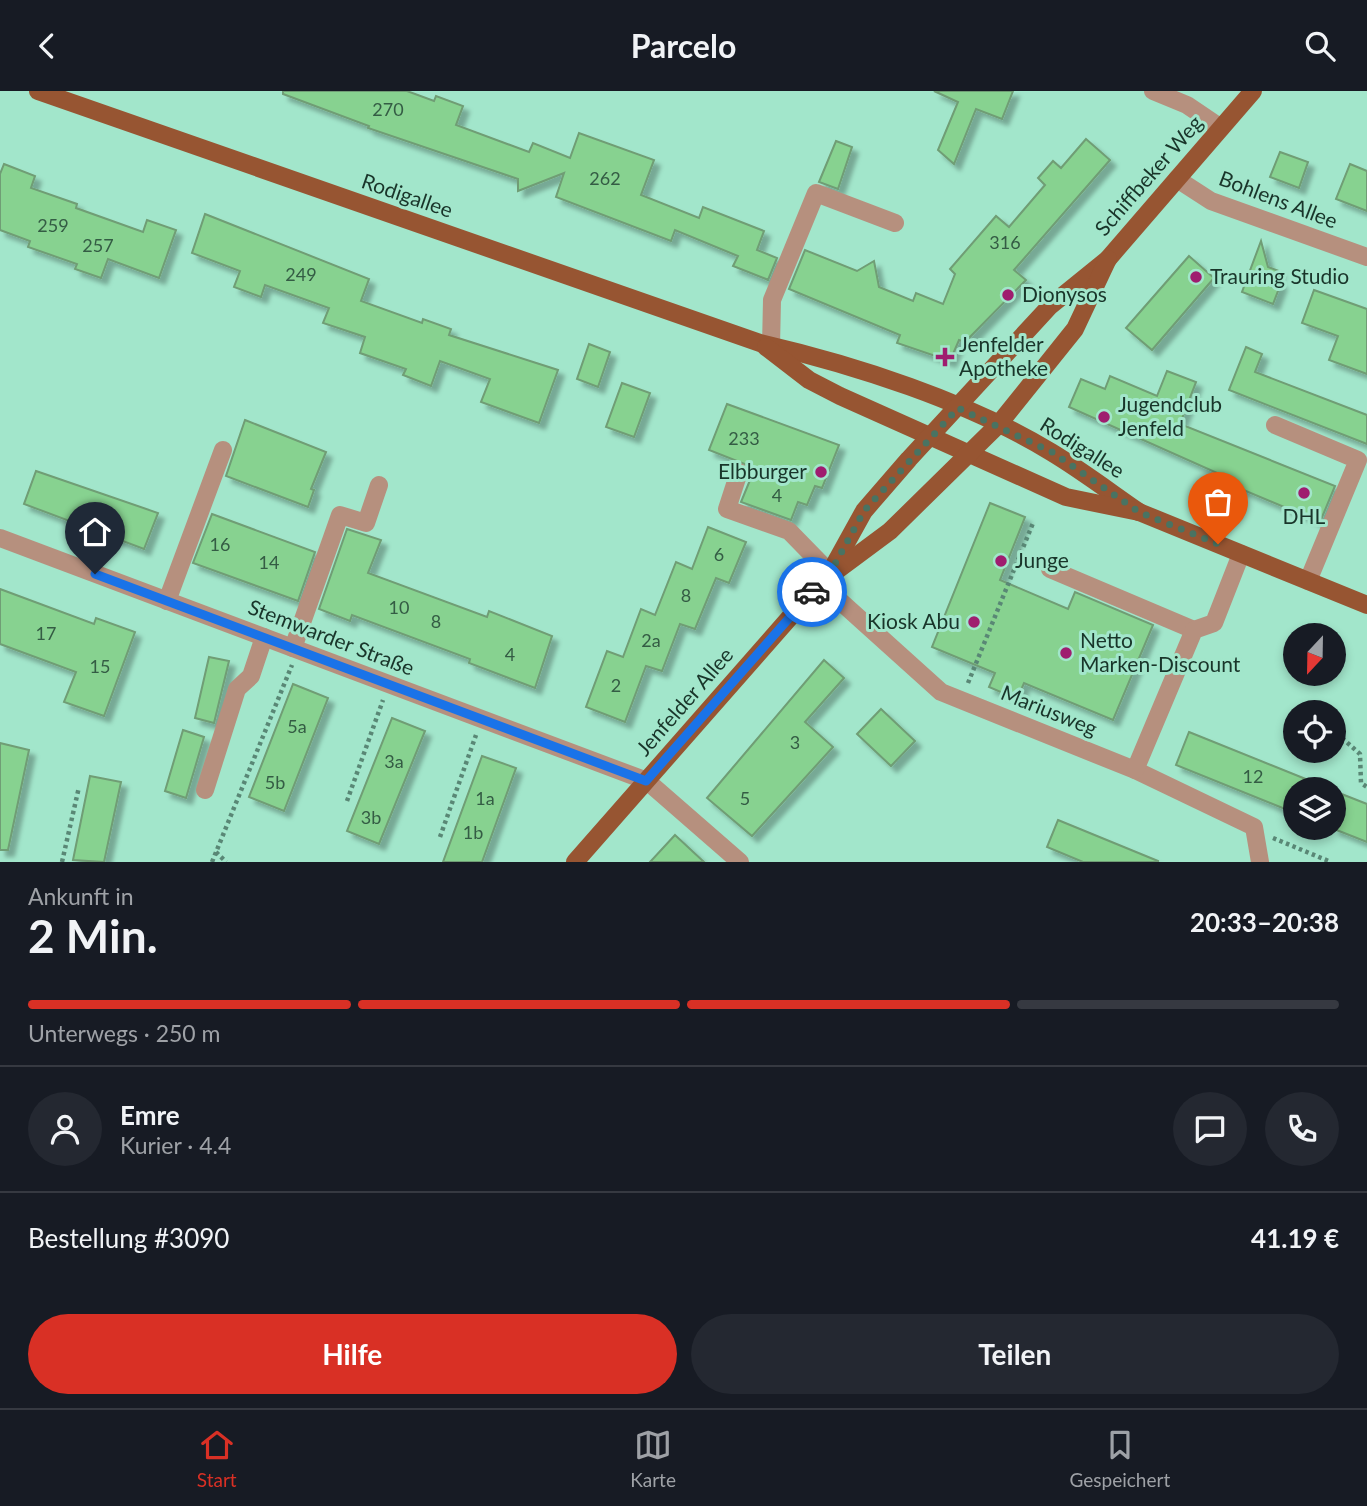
<!DOCTYPE html>
<html lang="de">
<head>
<meta charset="utf-8">
<style>
  :root { --surface:#171b24; --page:#242831; --text:#f1f3f6; --muted:#9ea1a6; --line:#363941; --accent:#d93025 }
  body { margin:0; font-family:Lato,sans-serif; background:var(--page); color:var(--text); height:100vh; display:flex; flex-direction:column; font-size:26px; white-space:nowrap }
  * { box-sizing:border-box; margin:0 }
  p { font-size:23px; color:var(--muted) }
  .icon { flex:none; width:38px; height:38px; fill:none; stroke:currentColor; stroke-width:2; stroke-linecap:round; stroke-linejoin:round }
  .map { position:relative; height:771px; overflow:hidden }
  .details { display:flex; flex-direction:column; background:var(--surface); flex:1 }
  .details>* { flex:none }
  .needle { width:46px; rotate:202deg }
  .buttons { position:absolute; left:1283px; top:532px; display:grid; gap:14px }
  .buttons a { display:grid; place-items:center; width:63px; height:63px; border-radius:50%; background:var(--surface); box-shadow:0 4px 10px #0003; font-size:35px }
  .pin { position:absolute; display:grid; place-items:center; width:60px; height:60px; color:#fff; margin:-72px -30px; border-radius:50% 50% 50% 0; rotate:-45deg; box-shadow:0 0 7px #0007 }
  .pin .icon { rotate:45deg }
  .courier { position:absolute; display:grid; place-items:center; width:70px; height:70px; margin:-35px; border:5px solid #1a73e8; border-radius:50%; background:#fff; color:#222; box-shadow:0 2px 9px #0007 }
  .overview em { font-style:normal; font-weight:700 }
  .overview div { display:flex; flex-direction:column-reverse }
  .overview { display:flex; align-items:center; justify-content:space-between; height:119px; padding:0 28px }
  h1 { font-size:46px; font-weight:700; line-height:52px }
  .bar { display:grid; grid-template-columns:repeat(4,1fr); gap:10px 7px; align-content:center; height:84px; padding:0 28px }
  .bar i { height:9px; border-radius:5px; background:var(--line) }
  .bar .selected { background:var(--accent) }
  .bar p { grid-column:span 4 }
  .line { display:flex; align-items:center; gap:18px; padding:0 28px; border-top:2px solid var(--line) }
  .line div { flex:1 }
  .round { display:grid; place-items:center; flex:none; width:74px; height:74px; border-radius:37px; background:var(--page) }
  .primary-button { display:flex; gap:14px; margin-top:auto; padding:14px 28px }
  .primary-button a { flex:1; height:80px; border-radius:42px; background:var(--accent); color:#fff; font-size:28px; font-weight:700; line-height:80px; text-align:center }
  .primary-button a+a { background:var(--page); color:var(--text) }
  header { display:flex; justify-content:space-between; align-items:center; height:91px; padding:0 28px; background:var(--surface); font-size:32px; font-weight:700 }
  .menu { display:flex; justify-content:space-around; align-items:center; height:98px; border-top:2px solid var(--line); background:var(--surface); font-size:19px; color:var(--muted) }
  .menu a { display:grid; justify-items:center; gap:4px }
  .menu .selected { color:var(--accent) }
  .map>svg:first-child { display:block }
  .building { fill:#87d290; stroke:#6f9d74; stroke-width:2; filter:url(#shadow) }
  .lines { fill:none; stroke-linecap:round; stroke-linejoin:round }
  .path { stroke:#598775; stroke-width:4.5; stroke-dasharray:3.5 3.5; stroke-linecap:butt }
  .minor { stroke:#b6907e; stroke-width:18 }
  .major { stroke:#975532; stroke-width:18 }
  .done { stroke:#497362; stroke-width:7; stroke-dasharray:0 12.6 }
  .route { stroke:#1a73e8; stroke-width:9 }
  .poi-dot { fill:#9f1d6f; stroke:#a2e6cb; stroke-width:2.5 }
  .labels { text-anchor:middle; stroke-width:6; stroke-linejoin:round; paint-order:stroke }
  .number-label { font-size:18px; fill:#345c44 }
  .street-label { font-size:21px; fill:#19352a; stroke:#a2e6cb }
  .poi-label { font-size:21px; fill:#19352a; stroke:#a2e6cb; text-anchor:start }
</style>
</head>
<body>
<header><svg class="icon" aria-label="back" viewBox="0 0 24 24"><path d="M15 5l-7 7 7 7"/></svg>Parcelo<svg class="icon" aria-label="search" viewBox="0 0 24 24"><circle cx="10" cy="10" r="6"/><path d="M15 15l6 6"/></svg></header>
<div class="map">
<svg width="1367" height="771" viewBox="0 0 1367 771">
  <defs>
    <filter id="shadow"><feDropShadow dx="6" dy="6" stdDeviation="2" flood-color="#0004"/></filter>
  </defs>
  <rect width="100%" height="100%" fill="#a2e6cb"/>
  <!-- building -->
  <g class="building">
    <path d="M283 0H407L434 10 436 5 463 15 456 34 529 61 533 52 570 67 579 42 654 69 641 104 699 127 703 116 764 140 757 159 777 167 768 189 766 188 733 175 738 165 675 139 671 150 556 106 564 82 518 100V88L368 37 369 35 283 3Z"/>
    <path d="M934 0H1013L1002 28 976 18 954 73 938 59 958 11Z"/>
    <path d="M1086 48 1110 69 1014 179 1026 189 965 251 959 249 950 270 897 252 900 244 789 198 805 159 857 180 874 170 879 196 913 210 916 202 943 213 955 183 950 178 996 125 1009 136 1045 94 1038 87 1053 70 1061 77Z"/>
    <path d="M836 50 852 56 838 98 819 91Z"/>
    <path d="M1280 61 1308 71 1299 97 1270 86Z"/>
    <path d="M4 73 35 85 31 97 77 113 76 117 143 141 147 129 176 139 159 187 108 168 101 187 75 178 77 173 28 156 30 150 0 139V83Z"/>
    <path d="M1350 73 1367 80V120L1336 108Z"/>
    <path d="M205 123 369 188 361 210 422 232 423 228 451 238 449 244 558 279 539 332 481 311 490 288 440 270 431 295 403 284 406 278 360 262 365 246 323 232 329 217 265 194 261 206 234 196 240 180 192 162Z"/>
    <path d="M1261 150 1268 176 1279 180 1275 190 1281 192 1273 213 1242 201Z"/>
    <path d="M1189 165 1214 187 1152 259 1126 237Z"/>
    <path d="M1314 199 1367 218V283L1329 269 1338 245 1302 232Z"/>
    <path d="M589 253 610 261 598 296 577 288Z"/>
    <path d="M1246 256 1262 263 1255 281 1367 324V353L1229 299Z"/>
    <path d="M1167 280 1196 291 1180 333 1335 395 1320 431 1222 390 1224 385 1069 316 1081 288 1105 298 1110 285 1157 305Z"/>
    <path d="M622 292 650 302 634 346 606 336Z"/>
    <path d="M727 313 839 354 822 397 815 395 807 414 798 411 791 429 741 411 755 377 709 359Z"/>
    <path d="M245 329 326 361 311 398 314 399 308 416 226 385Z"/>
    <path d="M36 380 158 422 144 458 24 413Z"/>
    <path d="M990 412 1025 426 1000 489 1068 518 1075 501 1153 534 1113 629 1024 592 1017 608 989 596 995 582 932 556Z"/>
    <path d="M212 423 315 461 298 510 193 472Z"/>
    <path d="M708 436 746 451 729 492 716 487 695 538 680 533 662 580 646 575 625 631 586 616 607 560 623 566 641 518 655 524 676 471 692 478Z"/>
    <path d="M347 438 381 449 368 482 487 526 489 520 552 545 535 597 469 572 470 568 352 524 350 530 319 518Z"/>
    <path d="M0 498 94 533 96 527 135 541 104 625 64 611 76 581 0 553Z"/>
    <path d="M209 566 229 570 214 632 195 627Z"/>
    <path d="M824 569 844 587 805 631 833 656 752 745 707 707Z"/>
    <path d="M293 593 328 607 284 720 249 706Z"/>
    <path d="M881 618 915 650 891 675 857 643Z"/>
    <path d="M392 627 425 640 379 753 347 740Z"/>
    <path d="M183 639 204 646 186 707 165 700Z"/>
    <path d="M1189 641 1328 697V698H1295V722L1176 674Z"/>
    <path d="M0 652 29 659 8 759H0Z"/>
    <path d="M482 665 516 677 482 771H443Z"/>
    <path d="M90 685 121 691 104 771 73 769Z"/>
    <path d="M1334 700 1367 713V751L1334 738Z"/>
    <path d="M1058 729 1158 770V771H1083L1047 756Z"/>
    <path d="M675 744 704 771H650Z"/>
  </g>
  <g class="lines">
    <!-- path -->
    <g class="path">
      <path d="M1019 466 1034 472"/>
      <path d="M968 592 1033 432"/>
      <path d="M1342 647 1360 663 1361 692 1367 696"/>
      <path d="M347 710 383 609"/>
      <path d="M440 746 476 644"/>
      <path d="M1273 747 1331 771"/>
      <path d="M216 761 226 771"/>
      <path d="M62 771 79 696"/>
      <path d="M212 771 292 574"/>
    </g>
    <!-- minor -->
    <g class="minor">
      <path d="M1153 0 1187 14 1221 37"/>
      <path d="M1177 88 1211 110 1367 166"/>
      <path d="M771 255 772 209 816 102 895 132"/>
      <path d="M1275 334 1358 369 1308 490"/>
      <path d="M739 381 727 418 789 440 830 482"/>
      <path d="M0 447 647 690 740 771"/>
      <path d="M1050 478 1194 539"/>
      <path d="M820 492 941 601 1135 679 1254 736 1260 771"/>
      <path d="M167 510 223 359"/>
      <path d="M293 557 340 424 366 432 379 394"/>
      <path d="M1135 679 1194 539 1214 532 1241 463"/>
      <path d="M205 699 237 598 251 585 264 546"/>
    </g>
    <!-- major -->
    <g class="major">
      <path d="M38 0 760 252C855 274 967 310 1051 361 1081 379 1110 401 1139 421"/>
      <path d="M766 256 809 289 840 305 1066 406 1139 421 1367 514"/>
      <path d="M833 476 864 420 909 368 1050 215 1108 168 1253 0"/>
      <path d="M575 771 820 492 890 440 998 334 1075 238 1108 168"/>
    </g>
  </g>
  <g class="lines">
    <!-- done -->
    <path class="done" d="M812 501 830 482 864 420 958 317 1052 361 1139 421 1218 453"/>
    <!-- route -->
    <path class="route" d="M95 483 646 690 812 501"/>
  </g>
  <!-- markers -->
  <g class="poi-dot">
    <circle cx="1196" cy="186" r="7"/>
    <circle cx="1008" cy="204" r="7"/>
    <path d="M941.5 255.5h7v7h7v7h-7v7h-7v-7h-7v-7h7z"/>
    <circle cx="1104" cy="326" r="7"/>
    <circle cx="821" cy="381" r="7"/>
    <circle cx="1304" cy="402" r="7"/>
    <circle cx="1001" cy="470" r="7"/>
    <circle cx="974" cy="531" r="7"/>
    <circle cx="1066" cy="562" r="7"/>
  </g>
  <g class="labels">
    <!-- number labels -->
    <g class="number-label">
      <text x="388" y="25">270</text>
      <text x="605" y="94">262</text>
      <text x="53" y="141">259</text>
      <text x="1005" y="158">316</text>
      <text x="98" y="161">257</text>
      <text x="301" y="190">249</text>
      <text x="744" y="354">233</text>
      <text x="777" y="411">4</text>
      <text x="220" y="460">16</text>
      <text x="719" y="470">6</text>
      <text x="269" y="478">14</text>
      <text x="686" y="511">8</text>
      <text x="399" y="523">10</text>
      <text x="436" y="537">8</text>
      <text x="46" y="549">17</text>
      <text x="651" y="556">2a</text>
      <text x="510" y="570">4</text>
      <text x="100" y="582">15</text>
      <text x="616" y="601">2</text>
      <text x="297" y="642">5a</text>
      <text x="795" y="658">3</text>
      <text x="394" y="677">3a</text>
      <text x="1253" y="692">12</text>
      <text x="275" y="698">5b</text>
      <text x="485" y="714">1a</text>
      <text x="745" y="714">5</text>
      <text x="371" y="733">3b</text>
      <text x="473" y="748">1b</text>
    </g>
    <!-- street labels -->
    <g class="street-label">
      <text transform="translate(1149 85) rotate(-49)" y="7">Schiffbeker Weg</text>
      <text transform="translate(407 105) rotate(19)" y="7">Rodigallee</text>
      <text transform="translate(1278 109) rotate(21)" y="7">Bohlens Allee</text>
      <text transform="translate(1082 357) rotate(32)" y="7">Rodigallee</text>
      <text transform="translate(331 547) rotate(21)" y="7">Stemwarder Straße</text>
      <text transform="translate(685 611) rotate(-49)" y="7">Jenfelder Allee</text>
      <text transform="translate(1049 620) rotate(22)" y="7">Mariusweg</text>
    </g>
    <!-- poi labels -->
    <g class="poi-label">
      <text x="1210" y="193">Trauring Studio</text>
      <text x="1022" y="211">Dionysos</text>
      <text x="959" y="261">Jenfelder<tspan x="959" dy="24">Apotheke</tspan></text>
      <text x="1118" y="321">Jugendclub<tspan x="1118" dy="24">Jenfeld</tspan></text>
      <text x="807" y="388" text-anchor="end">Elbburger</text>
      <text x="1304" y="433" text-anchor="middle">DHL</text>
      <text x="1015" y="477">Junge</text>
      <text x="960" y="538" text-anchor="end">Kiosk Abu</text>
      <text x="1080" y="557">Netto<tspan x="1080" dy="24">Marken-Discount</tspan></text>
    </g>
  </g>
</svg>
<div class="buttons">
<a><svg class="needle" viewBox="-14 -14 28 28"><path d="M0-13l5 13h-10z" fill="#e53935"/><path d="M0 13l5-13h-10z" fill="#9ea1a6"/></svg></a>
<a><svg class="icon" aria-label="locate" viewBox="0 0 24 24"><circle cx="12" cy="12" r="6"/><path d="M12 2v4M12 18v4M2 12h4M18 12h4"/></svg></a>
<a><svg class="icon" aria-label="layers" viewBox="0 0 24 24"><path d="M12 4l9 5-9 5-9-5zM3 14l9 5 9-5"/></svg></a>
</div>
<div class="pin" style="left:1218px;top:453px;background:#ea580c"><svg class="icon" aria-label="bag" viewBox="0 0 24 24"><path d="M5 8h14l-1 12H6zM9 8a3 3 0 0 1 6 0"/></svg></div>
<div class="pin" style="left:95px;top:483px;background:#1f2937"><svg class="icon" aria-label="home" viewBox="0 0 24 24"><path d="M3 11l9-7 9 7M6 9v11h12V9"/></svg></div>
<div class="courier" style="left:812px;top:501px"><svg class="icon" aria-label="car" viewBox="0 0 24 24"><path d="M5 17H2v-5l4-1 3-4h7l3 4 3 1v5h-3M9 17h6M6 11h13"/><circle cx="7" cy="17" r="2"/><circle cx="17" cy="17" r="2"/></svg></div>
</div>
<section class="details">
<div class="overview"><div><h1>2 Min.</h1><p>Ankunft in</p></div><em>20:33–20:38</em></div>
<div class="bar"><i class="selected"></i><i class="selected"></i><i class="selected"></i><i></i><p>Unterwegs · 250 m</p></div>
<div class="line" style="height:126px"><a class="round"><svg class="icon" aria-label="person" viewBox="0 0 24 24"><circle cx="12" cy="8" r="4"/><path d="M4 21q1-7 8-7t8 7"/></svg></a><div><b>Emre</b><p>Kurier · 4.4</p></div><a class="round"><svg class="icon" aria-label="chat" viewBox="0 0 24 24"><path d="M4 5h16v11H9l-5 4z"/></svg></a><a class="round"><svg class="icon" aria-label="phone" viewBox="0 0 24 24"><path d="M5 4h4l2 5-3 2q2 4 5 5l2-3 5 2v4C11 20 4 13 5 4z"/></svg></a></div>
<div class="line" style="height:91px"><div>Bestellung #3090</div><b>41.19 €</b></div>
<div class="primary-button"><a>Hilfe</a><a>Teilen</a></div>
</section>
<nav class="menu">
<a class="selected"><svg class="icon" aria-label="home" viewBox="0 0 24 24"><path d="M3 11l9-7 9 7M6 9v11h12V9"/></svg>Start</a>
<a><svg class="icon" aria-label="map" viewBox="0 0 24 24"><path d="M3 6l6-2 6 2 6-2v14l-6 2-6-2-6 2zM9 4v14M15 6v14"/></svg>Karte</a>
<a><svg class="icon" aria-label="saved" viewBox="0 0 24 24"><path d="M7 4h10v16l-5-4-5 4z"/></svg>Gespeichert</a>
</nav>
</body>
</html>
